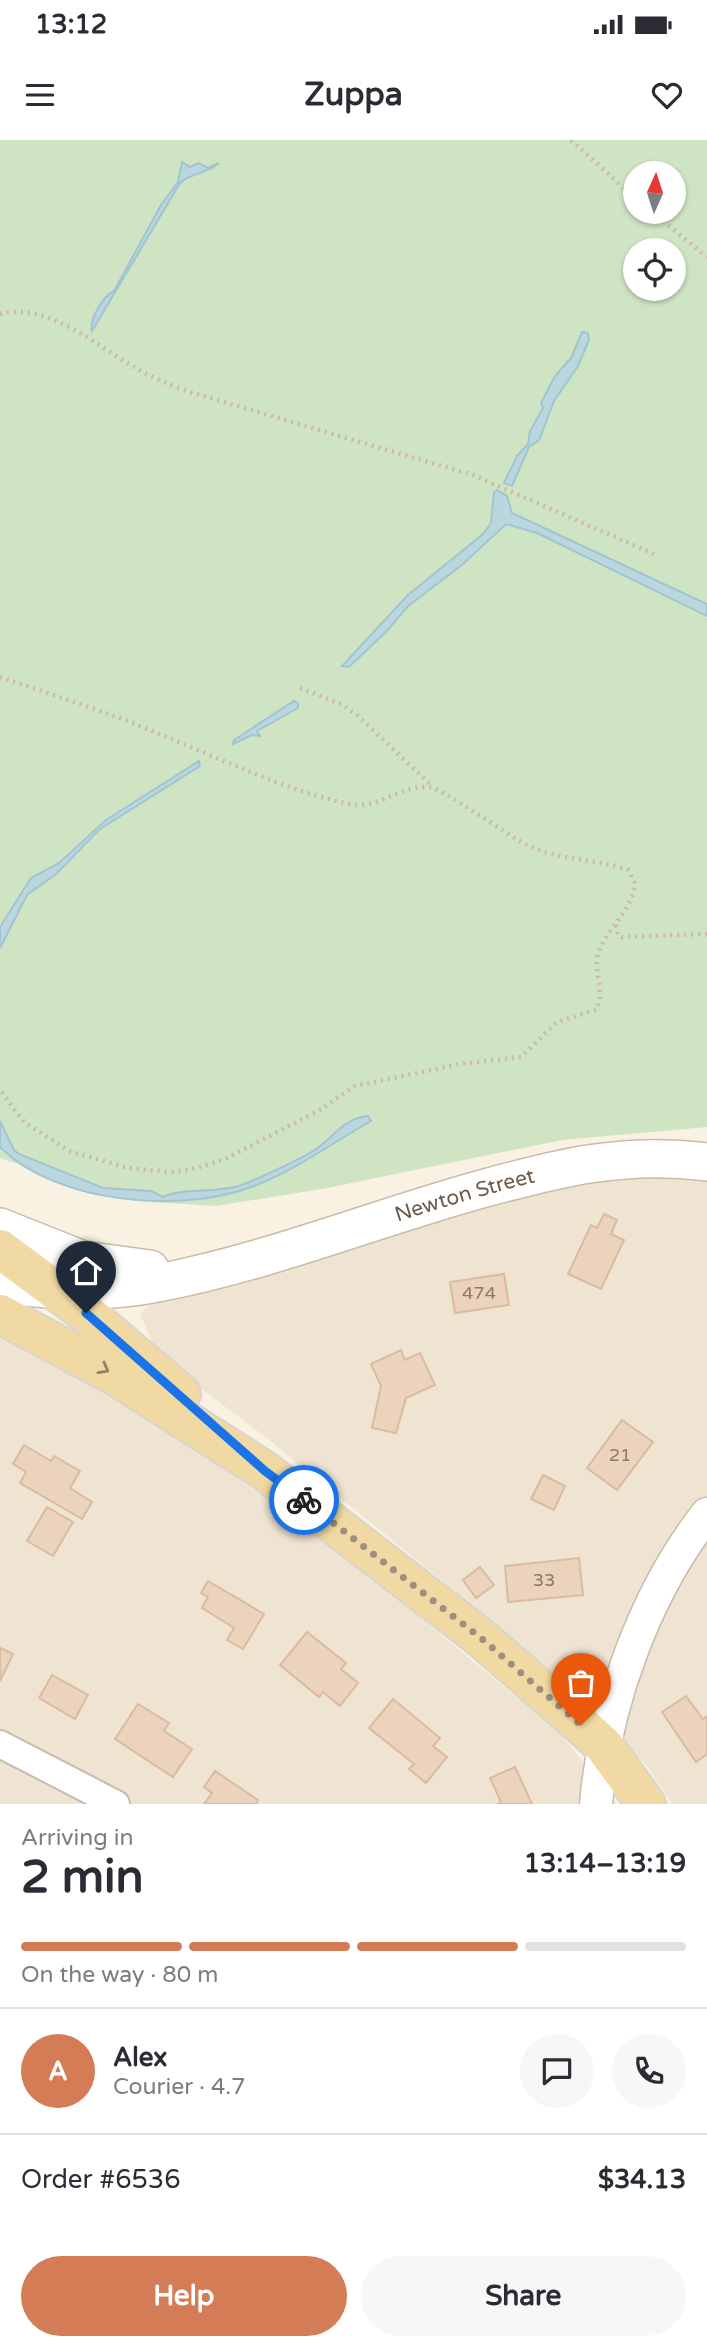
<!DOCTYPE html>
<html lang="en">
<head>
<meta charset="utf-8">
<style>
  :root { --surface:#fff; --page:#f7f7f7; --text:#2b2b33; --muted:#7c7c81; --line:#e1e1e2; --accent:#d47c55 }
  body { margin:0; font-family:"Varela Round",sans-serif; background:var(--page); color:var(--text); height:100vh; display:flex; flex-direction:column; font-size:26px; white-space:nowrap }
  * { box-sizing:border-box; margin:0 }
  p { font-size:23px; color:var(--muted) }
  .icon { flex:none; width:38px; height:38px; fill:none; stroke:currentColor; stroke-width:2; stroke-linecap:round; stroke-linejoin:round }
  .map { position:relative; height:1664px; overflow:hidden }
  .details { display:flex; flex-direction:column; background:var(--surface); flex:1 }
  .details>* { flex:none }
  .needle { width:46px; rotate:3deg }
  .fabs { position:absolute; left:623px; top:21px; display:grid; gap:14px }
  .fabs a { display:grid; place-items:center; width:63px; height:63px; border-radius:50%; background:var(--surface); box-shadow:0 2px 5px #0004; font-size:35px }
  .pin { position:absolute; display:grid; place-items:center; width:60px; height:60px; color:#fff; margin:-72px -30px; border-radius:50% 50% 50% 0; rotate:-45deg; box-shadow:0 0 7px #0007 }
  .pin .icon { rotate:45deg }
  .courier { position:absolute; display:grid; place-items:center; width:70px; height:70px; margin:-35px; border:5px solid #1a73e8; border-radius:50%; background:#fff; color:#222; box-shadow:0 2px 9px #0007 }
  .head em { font-style:normal; font-weight:700 }
  .head div { display:flex; flex-direction:column-reverse }
  .head { display:flex; align-items:center; justify-content:space-between; height:119px; padding:0 21px }
  h1 { font-size:46px; font-weight:700; line-height:52px }
  .bar { display:grid; grid-template-columns:repeat(4,1fr); gap:10px 7px; align-content:center; height:84px; padding:0 21px }
  .bar i { height:9px; border-radius:5px; background:var(--line) }
  .bar .current { background:var(--accent) }
  .bar p { grid-column:span 4 }
  .line { display:flex; align-items:center; gap:18px; padding:0 21px; border-top:2px solid var(--line) }
  .line div { flex:1 }
  .round { display:grid; place-items:center; flex:none; width:74px; height:74px; border-radius:37px; background:var(--page) }
  .primary-button { display:flex; gap:14px; margin-top:auto; padding:14px 21px }
  .primary-button a { flex:1; height:80px; border-radius:42px; background:var(--accent); color:#fff; font-size:28px; font-weight:700; line-height:80px; text-align:center }
  .primary-button a+a { background:var(--page); color:var(--text) }
  .status { display:flex; justify-content:space-between; align-items:center; height:49px; padding:0 35px; background:var(--surface); direction:ltr }
  .status svg { height:19px; fill:currentColor }
  header { display:flex; justify-content:space-between; align-items:center; height:91px; padding:0 21px; background:var(--surface); font-size:32px; font-weight:700 }
  .map>svg:first-child { display:block }
  .residential { fill:#efe4d2 }
  .green { fill:#cee4c3; fill-rule:evenodd }
  .water { fill:#bad7df; stroke:#a1c5d0; stroke-width:2 }
  .building { fill:#ebd3bd; stroke:#dbbba0; stroke-width:2 }
  .lines { fill:none; stroke-linecap:round; stroke-linejoin:round }
  .minor-casing { stroke:#c8baab; stroke-width:30 }
  .tertiary-casing { stroke:#c8baab; stroke-width:35 }
  .secondary-casing { stroke:#cbbba9; stroke-width:40 }
  .primary-casing { stroke:#d9d4d0; stroke-width:42 }
  .path { stroke:#cfb7a1; stroke-width:4.5; stroke-dasharray:2 5; stroke-linecap:butt }
  .minor { stroke:#fff; stroke-width:26 }
  .tertiary { stroke:#fff; stroke-width:32 }
  .secondary { stroke:#fff; stroke-width:37 }
  .primary { stroke:#f0d9a2; stroke-width:38 }
  .oneway { stroke:#948066 }
  .done { stroke:#9e8f80; stroke-width:7; stroke-dasharray:0 12.6 }
  .route { stroke:#1a73e8; stroke-width:9 }
  .labels { text-anchor:middle; stroke-width:5; stroke-linejoin:round; paint-order:stroke }
  .number-label { font-size:18px; fill:#8c7868 }
  .street-label { font-size:21px; fill:#6d5a4c; stroke:#fcf6e8 }
</style>
</head>
<body>
<div class="status"><b>13:12</b><svg viewBox="0 0 49 12"><path d="M0 12V9h3v3zM5 12V6h3v6zM10 12V3h3v9zM15 12V0h3v12zM26 1h20v11H26zM47 4h2v5h-2z"/></svg></div>
<header><svg class="icon" aria-label="menu" viewBox="0 0 24 24"><path d="M4 6h16M4 12h16M4 18h16"/></svg>Zuppa<svg class="icon" aria-label="heart" viewBox="0 0 24 24"><path d="M12 20l-8-8c-3-5 5-10 8-4 3-6 11-1 8 4z"/></svg></header>
<div class="map">
<svg width="707" height="1664" viewBox="0 0 707 1664">
  <rect width="100%" height="100%" fill="#f9f2e2"/>
  <!-- residential -->
  <g class="residential">
    <path d="M614 1032 707 1036V1664H672L649 1628 528 1511 268 1299 158 1216 140 1174 154 1161 378 1094Z"/>
    <path d="M0 1194 86 1238 310 1387 559 1592 617 1664H0Z"/>
  </g>
  <!-- green -->
  <path class="green" d="M0 0H707V987L562 1000 327 1048 217 1066 133 1061 0 1018ZM635 33H674V72H635ZM635 110H674V149H635Z"/>
  <!-- water -->
  <g class="water">
    <path d="M182 22 190 27 198 23 208 28 219 23C207 34 192 32 180 43L92 191C89 180 103 156 114 151L161 65 178 42Z"/>
    <path d="M582 192 588 193 589 200 578 226 554 261 539 300 529 307 512 346 504 343 517 316 528 304 530 291 543 268 541 263 555 236 571 218Z"/>
    <path d="M497 350 507 356 512 373 696 459 707 464V476L537 393 506 384 463 424 407 467 388 490 349 527 342 526 408 455 483 394 491 383 494 352Z"/>
    <path d="M294 561 298 563V568L257 591 260 596 252 595 233 604 234 600Z"/>
    <path d="M199 621 200 626 100 689 56 734 27 755 0 808V787L31 738 59 723 106 680Z"/>
    <path d="M368 976 371 981C332 1003 296 1030 254 1046 182 1074 57 1064 0 1007V981L14 1010 19 1014 103 1048 151 1051 163 1057C186 1047 216 1054 242 1045 257 1039 308 1016 319 1007 336 994 345 978 368 976Z"/>
  </g>
  <!-- building -->
  <g class="building">
    <path d="M604 1074 617 1080 611 1094 624 1100 601 1149 568 1134 591 1085 597 1088Z"/>
    <path d="M504 1134 509 1165 455 1173 450 1142Z"/>
    <path d="M401 1210 405 1220 420 1213 435 1245 406 1258 396 1293 372 1288 381 1246 371 1224Z"/>
    <path d="M622 1280 653 1302 617 1350 587 1328Z"/>
    <path d="M24 1305 51 1321 54 1316 80 1331 70 1348 92 1362 82 1379 20 1343 26 1332 13 1324Z"/>
    <path d="M543 1335 565 1346 554 1370 531 1359Z"/>
    <path d="M47 1367 73 1382 53 1416 27 1401Z"/>
    <path d="M579 1418 583 1455 508 1462 505 1426Z"/>
    <path d="M480 1427 494 1445 476 1458 463 1440Z"/>
    <path d="M208 1441 264 1474 243 1509 227 1500 234 1488 202 1468 208 1457 201 1453Z"/>
    <path d="M307 1492 346 1523 341 1529 358 1543 340 1566 323 1552 319 1557 280 1525Z"/>
    <path d="M0 1508 13 1514 0 1541Z"/>
    <path d="M52 1535 88 1555 75 1579 39 1558Z"/>
    <path d="M686 1556 703 1579 707 1576V1614L696 1622 662 1572Z"/>
    <path d="M393 1559 440 1598 433 1606 447 1617 426 1643 409 1629 414 1624 369 1588Z"/>
    <path d="M138 1564 169 1583 164 1591 192 1609 173 1637 115 1599Z"/>
    <path d="M515 1627 532 1664H498L501 1662 490 1638Z"/>
    <path d="M215 1631 258 1660 256 1664H204L212 1653 204 1647Z"/>
  </g>
  <g class="lines">
    <!-- minor casing -->
    <g class="minor-casing">
      <path id="minor" d="M0 1604 116 1664"/>
    </g>
    <!-- tertiary casing -->
    <g class="tertiary-casing">
      <path id="tertiary" d="M596 1664C605 1564 645 1453 707 1374"/>
    </g>
    <!-- secondary casing -->
    <g class="secondary-casing">
      <g id="secondary">
        <path d="M0 1087 83 1120 150 1129"/>
        <path id="s1" d="M0 1144C52 1151 106 1154 158 1143 267 1122 371 1080 478 1050 558 1028 624 1011 707 1022"/>
      </g>
    </g>
    <!-- primary casing -->
    <g class="primary-casing">
      <g id="primary">
        <path d="M0 1109 86 1173 181 1254"/>
        <path d="M0 1174 116 1236 265 1331 481 1498 581 1585 604 1606 646 1664"/>
      </g>
    </g>
    <!-- path -->
    <g class="path">
      <path d="M571 0 635 58"/>
      <path d="M652 72 707 117"/>
      <path d="M0 174C48 162 95 205 134 227 149 236 166 243 183 250L473 335 654 414"/>
      <path d="M0 537C50 554 101 570 150 590 215 616 280 649 349 664 376 671 401 644 430 647 441 648 508 695 525 704 558 721 594 718 628 730L635 743C632 771 609 786 599 811 591 830 607 850 596 870L557 882 521 917 460 924 355 946 318 971 223 1020 189 1030 170 1032 128 1028 69 1011 24 982 0 950"/>
      <path d="M300 548 343 565 357 575 432 646"/>
      <path d="M616 785 618 795 622 797 707 794"/>
    </g>
    <!-- minor -->
    <use href="#minor" class="minor"/>
    <!-- tertiary -->
    <use href="#tertiary" class="tertiary"/>
    <!-- secondary -->
    <use href="#secondary" class="secondary"/>
    <!-- primary -->
    <use href="#primary" class="primary"/>
  </g>
  <!-- one-way arrows -->
  <defs><path id="oneway-chevron" d="M-2-3.5L2.5 0L-2 3.5" fill="none" stroke-width="1.6" stroke-linecap="round" stroke-linejoin="round" transform="scale(1.75)"/></defs>
  <use class="oneway" href="#oneway-chevron" transform="translate(104 1229) rotate(29)"/>
  <g class="lines">
    <!-- done -->
    <path class="done" d="M304 1360 481 1498 581 1585"/>
    <!-- route -->
    <path class="route" d="M86 1173 265 1331 304 1360"/>
  </g>
  <g class="labels">
    <!-- number labels -->
    <g class="number-label">
      <text x="479" y="1159">474</text>
      <text x="620" y="1321">21</text>
      <text x="544" y="1446">33</text>
    </g>
    <!-- street labels -->
    <g class="street-label">
      <text dy="7" stroke="none"><textPath href="#s1" startOffset="478">Newton Street</textPath></text>
    </g>
  </g>
</svg>
<div class="fabs">
<a><svg class="needle" viewBox="-14 -14 28 28"><path d="M0-13l5 13h-10z" fill="#e53935"/><path d="M0 13l5-13h-10z" fill="#7c7c81"/></svg></a>
<a><svg class="icon" aria-label="locate" viewBox="0 0 24 24"><circle cx="12" cy="12" r="6"/><path d="M12 2v4M12 18v4M2 12h4M18 12h4"/></svg></a>
</div>
<div class="pin" style="left:581px;top:1585px;background:#ea580c"><svg class="icon" aria-label="bag" viewBox="0 0 24 24"><path d="M5 8h14l-1 12H6zM9 8a3 3 0 0 1 6 0"/></svg></div>
<div class="pin" style="left:86px;top:1173px;background:#1f2937"><svg class="icon" aria-label="home" viewBox="0 0 24 24"><path d="M3 11l9-7 9 7M6 9v11h12V9"/></svg></div>
<div class="courier" style="left:304px;top:1360px"><svg class="icon" aria-label="bike" viewBox="0 0 24 24"><circle cx="6" cy="16" r="4"/><circle cx="18" cy="16" r="4"/><path d="M6 16l4-8h5l3 8M10 8l3 8H6M13 5h3"/></svg></div>
</div>
<section class="details">
<div class="head"><div><h1>2 min</h1><p>Arriving in</p></div><em>13:14–13:19</em></div>
<div class="bar"><i class="current"></i><i class="current"></i><i class="current"></i><i></i><p>On the way · 80 m</p></div>
<div class="line" style="height:126px"><b class="round" style="background:var(--accent);color:#fff">A</b><div><b>Alex</b><p>Courier · 4.7</p></div><a class="round"><svg class="icon" aria-label="chat" viewBox="0 0 24 24"><path d="M4 5h16v11H9l-5 4z"/></svg></a><a class="round"><svg class="icon" aria-label="phone" viewBox="0 0 24 24"><path d="M5 4h4l2 5-3 2q2 4 5 5l2-3 5 2v4C11 20 4 13 5 4z"/></svg></a></div>
<div class="line" style="height:91px"><div>Order #6536</div><b>$34.13</b></div>
<div class="primary-button"><a>Help</a><a>Share</a></div>
</section>
</body>
</html>
